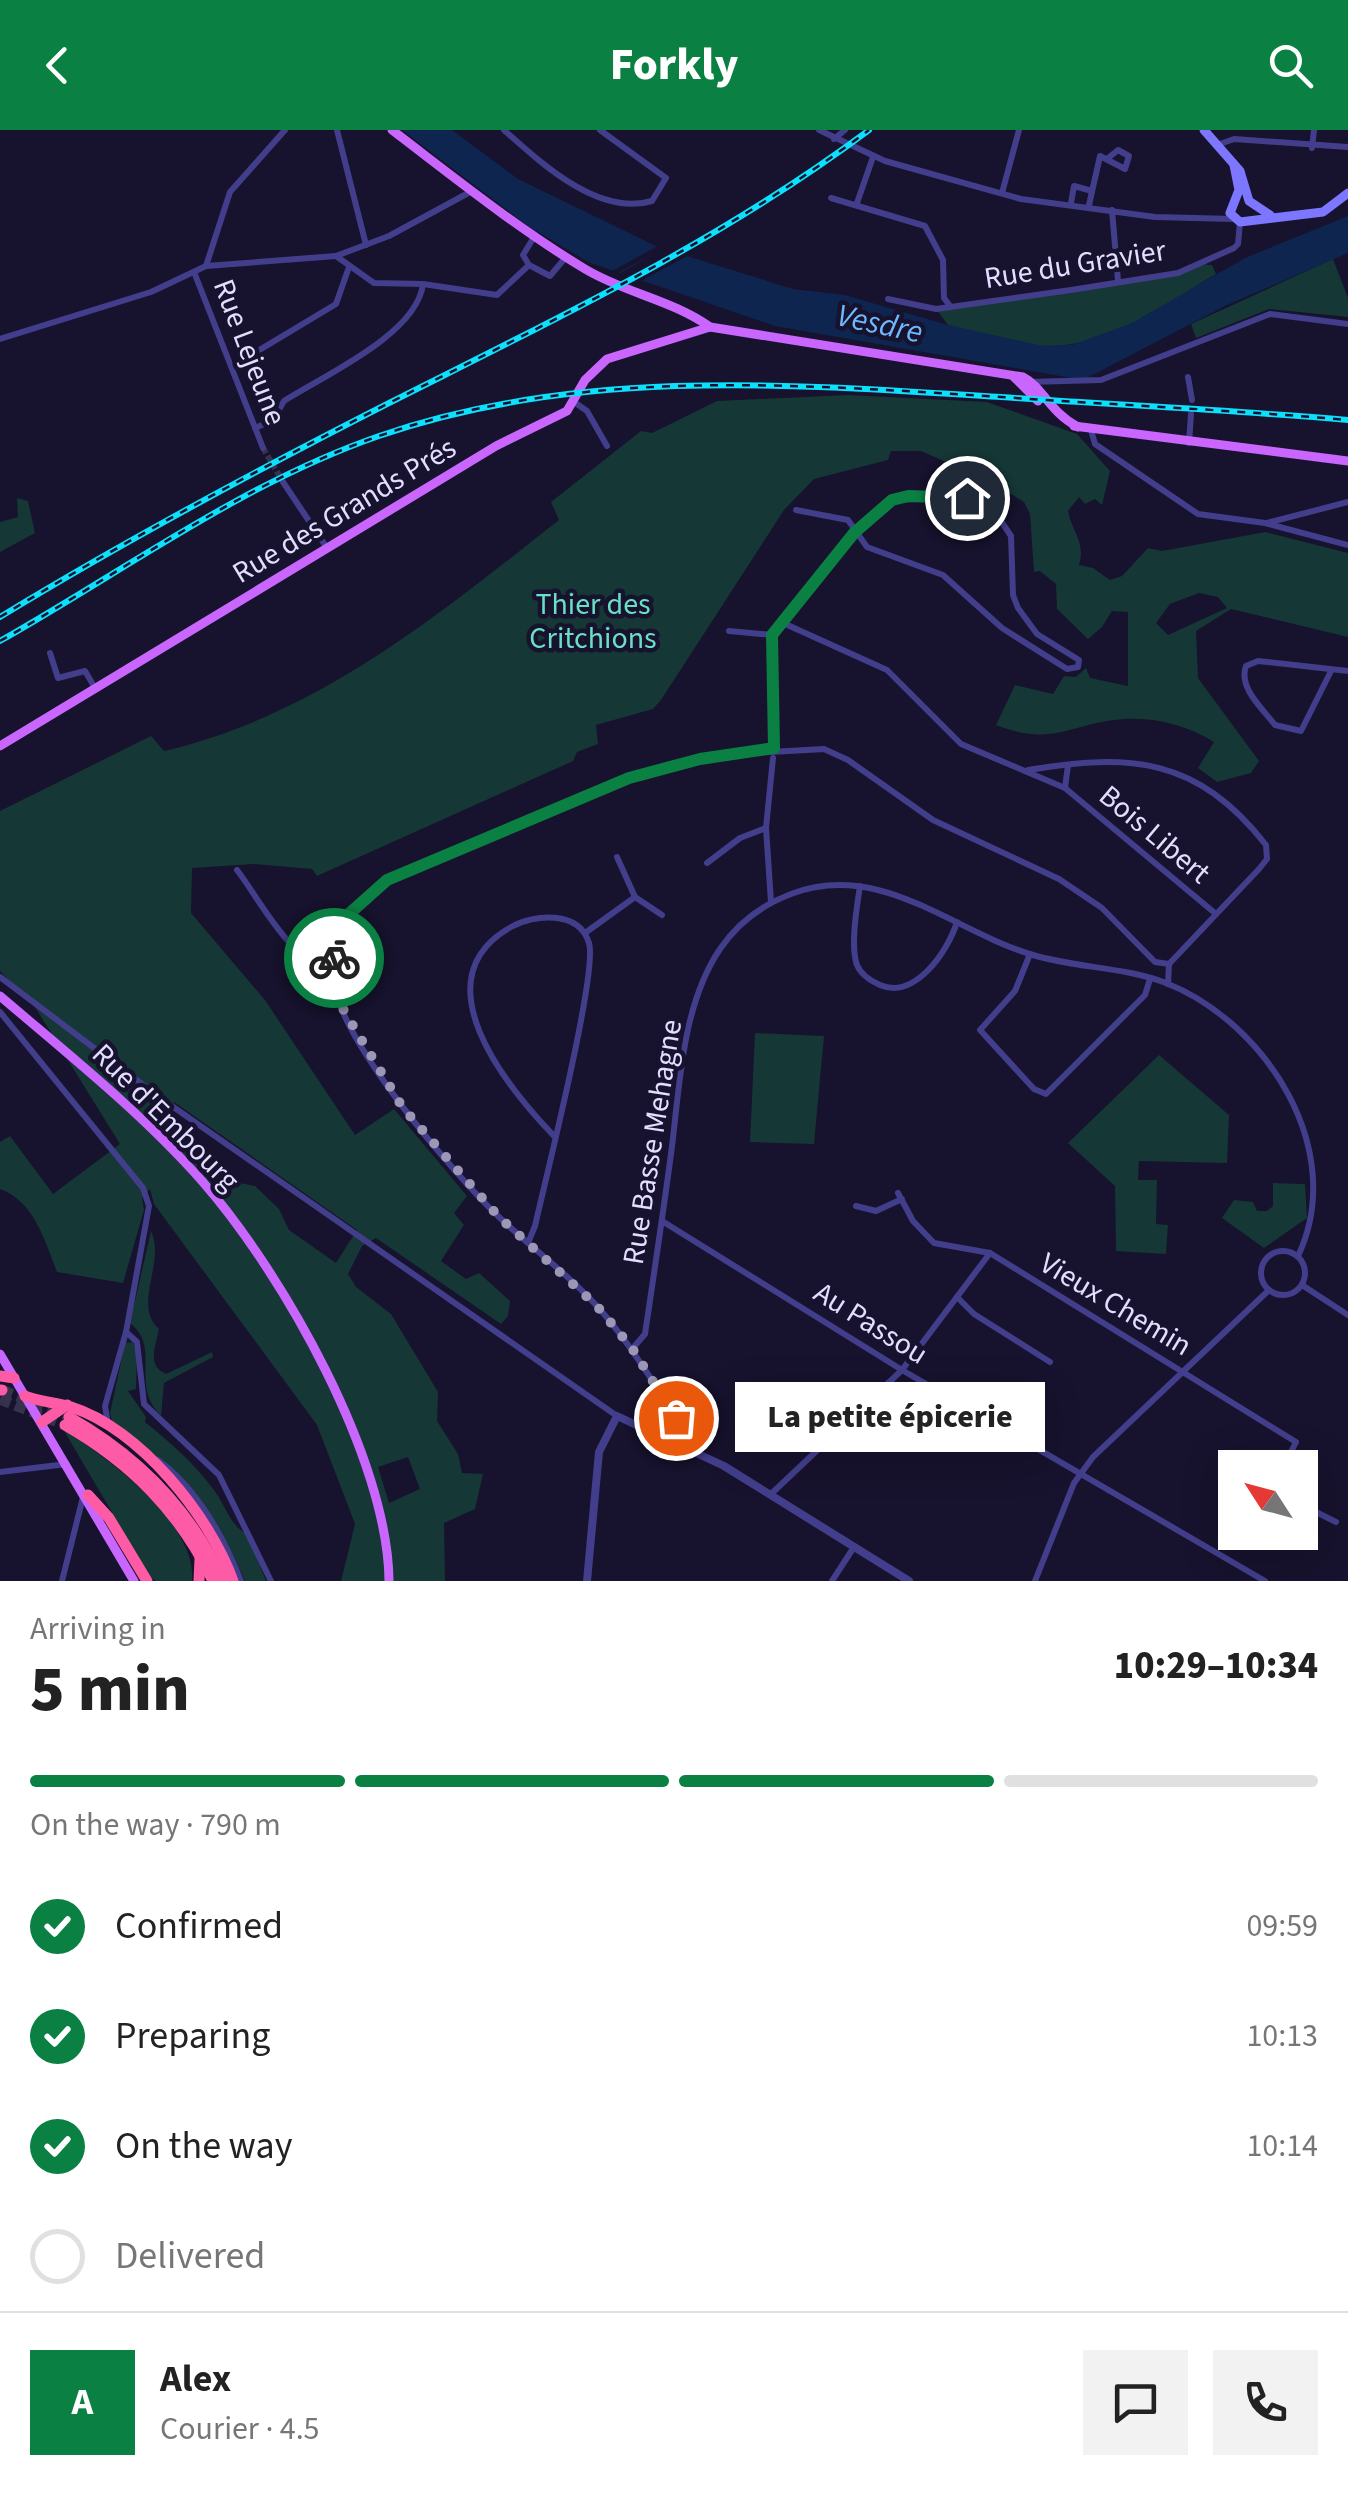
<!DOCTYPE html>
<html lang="en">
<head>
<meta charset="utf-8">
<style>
  :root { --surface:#fff; --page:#f2f2f2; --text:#222; --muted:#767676; --line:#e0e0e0; --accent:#0b8043 }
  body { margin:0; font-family:"Source Sans 3",sans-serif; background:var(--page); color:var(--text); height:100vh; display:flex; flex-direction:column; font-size:38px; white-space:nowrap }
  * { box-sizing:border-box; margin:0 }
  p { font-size:32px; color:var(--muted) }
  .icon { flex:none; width:55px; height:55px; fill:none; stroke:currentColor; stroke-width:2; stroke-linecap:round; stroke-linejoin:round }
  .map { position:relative; height:1451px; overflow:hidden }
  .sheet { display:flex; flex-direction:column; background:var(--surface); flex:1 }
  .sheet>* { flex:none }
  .needle { width:65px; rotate:306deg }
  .controls { position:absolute; left:1218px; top:1320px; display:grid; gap:20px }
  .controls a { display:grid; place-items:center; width:100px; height:100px; border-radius:0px; background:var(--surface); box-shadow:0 10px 40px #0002; font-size:50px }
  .pin { position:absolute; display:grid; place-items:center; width:85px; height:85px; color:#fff; margin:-42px; border:5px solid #fff; border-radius:50%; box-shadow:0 2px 10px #0007 }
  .courier { position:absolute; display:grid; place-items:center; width:100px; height:100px; margin:-50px; border:8px solid #0b8043; border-radius:50%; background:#fff; color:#222; box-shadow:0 2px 12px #0007 }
  .bubble { position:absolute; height:70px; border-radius:0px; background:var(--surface); box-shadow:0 10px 40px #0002; font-size:32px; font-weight:800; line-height:70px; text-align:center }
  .overview em { font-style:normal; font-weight:800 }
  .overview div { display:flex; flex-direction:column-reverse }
  .overview { display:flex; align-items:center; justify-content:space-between; height:170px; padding:0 30px }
  h1 { font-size:65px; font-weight:800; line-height:75px }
  .bar { display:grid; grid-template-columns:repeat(4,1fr); gap:15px 10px; align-content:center; height:120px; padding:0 30px }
  .bar i { height:12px; border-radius:8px; background:var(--line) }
  .bar .active { background:var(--accent) }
  .bar p { grid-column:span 4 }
  .line { display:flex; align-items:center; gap:25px; padding:0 30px; border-top:2px solid var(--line) }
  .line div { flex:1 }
  .round { display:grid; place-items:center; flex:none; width:105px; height:105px; border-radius:0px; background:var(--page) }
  ol { padding:0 30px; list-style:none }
  li { display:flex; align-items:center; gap:30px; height:110px }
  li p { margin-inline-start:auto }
  li .icon { padding:10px; border-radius:50%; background:var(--accent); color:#fff; stroke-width:4 }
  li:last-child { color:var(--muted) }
  li i { width:55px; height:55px; border:5px solid var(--line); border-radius:50% }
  header { display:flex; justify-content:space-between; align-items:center; height:130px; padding:0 30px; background:var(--accent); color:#fff; font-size:45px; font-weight:800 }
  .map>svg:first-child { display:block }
  .green { fill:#153736; fill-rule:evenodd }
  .water { fill:#0e2550 }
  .pier { fill:#17122d }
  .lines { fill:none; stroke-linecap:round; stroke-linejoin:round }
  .minor-tunnel { stroke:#36314c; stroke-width:6; stroke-dasharray:6 3; stroke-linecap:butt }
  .motorway-tunnel { stroke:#36314c; stroke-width:11; stroke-dasharray:11 5.5; stroke-linecap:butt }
  .minor { stroke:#423e8b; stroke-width:6 }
  .tertiary { stroke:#423e8b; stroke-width:8 }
  .secondary { stroke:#7d76fe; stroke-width:9 }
  .primary { stroke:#c866fe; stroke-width:9 }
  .motorway { stroke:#fd5ba5; stroke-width:11 }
  .rail-casing { stroke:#0ce0fd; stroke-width:6 }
  .rail { stroke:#17122d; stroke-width:2.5; stroke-dasharray:8; stroke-linecap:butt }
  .done { stroke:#9c97b6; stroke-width:10; stroke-dasharray:0 18 }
  .route { stroke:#0b8043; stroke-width:12 }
  .labels { text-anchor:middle; stroke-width:9; stroke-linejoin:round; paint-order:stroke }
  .street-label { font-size:30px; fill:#e3deff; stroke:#17122d }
  .park-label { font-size:30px; fill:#69e0c5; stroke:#17122d }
  .water-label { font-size:32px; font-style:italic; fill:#6db8fe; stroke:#17122d }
</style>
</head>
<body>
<header><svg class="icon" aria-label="back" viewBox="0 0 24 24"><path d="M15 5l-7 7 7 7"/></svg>Forkly<svg class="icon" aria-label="search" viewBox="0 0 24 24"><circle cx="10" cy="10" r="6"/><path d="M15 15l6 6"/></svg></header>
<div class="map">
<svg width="1348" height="1451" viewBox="0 0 1348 1451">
  <rect width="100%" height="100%" fill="#17122d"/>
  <!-- green -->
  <g class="green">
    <path d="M1333 129 1348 168V187L1269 179 1196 208 1191 194Z"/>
    <path d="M1200 134 1212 135 1216 144C1165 174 1108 217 1047 216 1015 216 979 202 948 195L936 179 1178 143Z"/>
    <path d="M848 265 987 272 1077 304 1110 341 1102 375 1095 369 1085 374 1079 367 1068 381C1072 402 1086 412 1079 435L1093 438 1110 450 1122 446 1148 418 1162 421 1265 402 1348 423V507L1231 479 1196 501 1198 548 1259 631 1251 643 1217 652 1198 638 1214 612C1188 596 1157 587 1125 589 1072 592 1055 618 996 595L1015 555 1053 564 1064 546 1076 547 1086 538 1090 548 1128 556V482L1112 481 1102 497 1088 509 1057 479 1056 454 1040 441 1034 442 1030 384 1024 372 991 352 921 321H891L888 330 814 349 784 380 661 570 653 579 596 595 598 614 577 622 573 631 317 746 312 739 254 734 192 738 191 783 265 870 355 1005 394 979 467 1066 454 1083 464 1095 441 1131 466 1149 479 1143 510 1171 508 1186 501 1194 376 1108 362 1116 348 1144 356 1157 391 1184 438 1262 437 1291 458 1324 462 1343 483 1344 475 1379 444 1393 445 1451H341L355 1394 317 1295 154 1074 150 1059 142 1067 144 1080 123 1153 57 1142C45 1111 34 1071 0 1059V1012L10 1006 53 1064 120 1014 35 877 0 841V681L151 606 164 621C318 585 437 486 559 390L551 372 641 301 652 303 717 271ZM1199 463 1218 467 1227 478 1168 505 1156 493 1170 474ZM174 972 357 1100 336 1133 289 1100 279 1079 255 1056 226 1050 188 1006 162 988ZM408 1327 420 1359 389 1373 378 1337Z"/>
    <path d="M17 368 28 371 35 403 0 422V392L18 387Z"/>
    <path d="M755 903 824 906 814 1014 750 1012Z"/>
    <path d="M1159 925 1229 985 1227 1033 1139 1031 1138 1050H1157L1156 1094 1168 1095 1166 1124 1116 1121 1115 1056 1068 1013Z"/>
    <path d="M1273 1053 1305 1054 1307 1088 1264 1118 1222 1088 1234 1070 1253 1072 1257 1081H1267L1273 1076Z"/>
    <path d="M151 1101C166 1132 132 1176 159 1199 156 1216 146 1235 166 1244L212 1222 213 1227 164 1253 161 1286C129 1255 162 1218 130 1193Z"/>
    <path d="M133 1212 137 1224 136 1259 128 1261 146 1287 145 1292C171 1313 194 1333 214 1360 224 1373 231 1397 247 1404L266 1451H245C207 1364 183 1347 112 1291L110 1283 125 1213Z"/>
    <path d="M63 1299C107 1328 197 1392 192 1451H156L150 1447Z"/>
  </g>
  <!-- water -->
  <path class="water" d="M402 0H452L518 49 658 117 793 159 845 165 948 195 1043 216 1072 215 1132 193 1245 128 1348 86V123L1227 175 1083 250 775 196 588 132 528 96Z"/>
  <!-- pier -->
  <path class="pier" d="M663 113 693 123 635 154 614 147 657 122 612 146 607 144Z"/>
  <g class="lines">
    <!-- minor-tunnel -->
    <path class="minor-tunnel" d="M263 318 283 352"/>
    <!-- motorway-tunnel -->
    <g class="motorway-tunnel">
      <path d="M2 1260 66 1285"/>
      <path d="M0 1269 65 1295"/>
    </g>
    <!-- minor -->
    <g class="minor">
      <path d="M337 0 366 115"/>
      <path d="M504 0C540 32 598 87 652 71L666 48 600 0"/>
      <path d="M819 0 885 31 1021 69 1155 87 1233 89"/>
      <path d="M834 9 845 0"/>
      <path d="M1217 15 1234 9 1348 17"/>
      <path d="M1312 18 1314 0"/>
      <path d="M1002 63 1019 0"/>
      <path d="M831 68 925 96 943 130 944 168 950 176"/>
      <path d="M857 73 873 27"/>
      <path d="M1071 73 1074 56 1092 61"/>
      <path d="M1089 75 1100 26 1125 39 1129 26 1118 20 1107 29"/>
      <path d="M1112 80 1118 151"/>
      <path d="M336 126 374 153 423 154 497 165 529 135 523 125 534 107"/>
      <path d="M529 135 550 146 566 127"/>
      <path d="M206 136 230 62 285 0"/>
      <path d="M194 142 263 318"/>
      <path d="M888 169 936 179 1071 160 1178 143 1234 118 1238 114 1240 92"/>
      <path d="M0 209 151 162 206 136 336 126 389 106 472 61"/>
      <path d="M233 236 336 174 349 137"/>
      <path d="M1188 247 1192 270"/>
      <path d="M1028 252 1101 250 1270 184 1348 194"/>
      <path d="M574 272 587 281 607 316"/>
      <path d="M255 298 273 290 284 271C325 245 417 204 423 154"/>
      <path d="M1091 300 1095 314 1198 384 1265 393 1348 415"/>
      <path d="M1189 313 1191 284"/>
      <path d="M283 352 327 418"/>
      <path d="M1267 393 1348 372"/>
      <path d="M783 493 887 540 961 614 1065 658 1216 784"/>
      <path d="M729 501 773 505"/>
      <path d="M50 523 58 548 85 541 95 558"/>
      <path d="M1331 541 1301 601 1275 595C1263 579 1238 558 1246 536L1258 531 1348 541"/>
      <path d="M774 618 773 505 854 403 893 370 954 367 995 382 1011 406 1013 465 1018 478 1037 504 1079 530 1078 537 1067 539 1002 498 943 445 867 417 848 390 796 380"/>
      <path d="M1028 640C1130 623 1197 627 1266 715L1267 729 1259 739 1169 834"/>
      <path d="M1065 658 1068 635"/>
      <path d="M766 698 773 628"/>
      <path d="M617 727 635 767 662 785"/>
      <path d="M707 733 740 708 766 698 771 772"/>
      <path d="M237 740C259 768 292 836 333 838"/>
      <path d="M860 756C857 776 850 816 857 835 861 845 871 851 880 855 915 870 948 821 957 792"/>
      <path d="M585 803 635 767"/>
      <path d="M1030 824 1015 861 980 900 1034 959 1046 964 1145 865 1150 849"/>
      <path d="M0 847 159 967 617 1286"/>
      <path d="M0 882 143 1058 149 1076 126 1202 105 1276 108 1294"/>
      <path d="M898 1063 913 1091 934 1113 990 1123 1296 1312 1283 1338"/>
      <path d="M856 1076 876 1081 902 1069"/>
      <path d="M662 1091 902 1240 1265 1451"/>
      <path d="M528 1113 535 1096C545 1051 598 842 589 813 579 780 534 784 511 797 418 849 507 957 554 1006"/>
      <circle cx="1283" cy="1143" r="22"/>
      <path d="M1302 1155 1348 1185"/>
      <path d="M957 1167 974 1184 1050 1232"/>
      <path d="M126 1202 137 1212 144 1274 219 1345 271 1451"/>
      <path d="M633 1218 645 1204C654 1144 663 1084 671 1024 680 957 681 877 720 819 737 794 762 775 791 764 880 730 952 801 1033 825 1076 838 1125 837 1166 853 1267 893 1348 1021 1298 1126"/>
      <path d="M668 1308 677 1295V1288"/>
      <path d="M690 1319 689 1304C657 1261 632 1214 595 1174 566 1142 530 1117 499 1087 452 1042 343 915 333 851 326 810 353 770 387 750L629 648 720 625 824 619 848 630 933 690 1059 749 1102 778 1155 832 1169 834 1168 854"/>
      <path d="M158 1330C198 1360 223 1405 241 1451"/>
      <path d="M0 1342 67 1334"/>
      <path d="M770 1365 902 1240 990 1123"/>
      <path d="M1300 1374 1336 1392"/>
      <path d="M62 1451 83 1367"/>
      <path d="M832 1451 854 1417"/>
      <path d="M1035 1451 1074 1353 1093 1327 1269 1160"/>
    </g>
    <!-- tertiary -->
    <path class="tertiary" d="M587 1451 599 1322 617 1286 724 1336 909 1451"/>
    <!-- secondary -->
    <g class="secondary">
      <path d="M1204 0 1240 41 1249 71 1270 85"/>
      <path d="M1234 35 1239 60 1230 83 1240 92 1323 82 1348 63"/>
    </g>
    <!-- primary -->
    <g class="primary">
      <path d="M392 0C455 48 517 98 585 139 625 163 672 170 710 197L1023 247C1043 257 1049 282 1078 297"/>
      <path d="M1014 247 1038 271"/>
      <path d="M1074 296 1348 331"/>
      <path d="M0 616 496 316 567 281 585 250 607 229 710 197"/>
      <path d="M0 866C69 925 142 983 202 1051 282 1142 388 1329 389 1451"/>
      <path d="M0 1224 134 1451"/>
    </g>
    <!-- motorway -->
    <g class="motorway">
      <path d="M0 1246 14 1248"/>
      <path d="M0 1260H2"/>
      <path d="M25 1266C40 1272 55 1272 71 1277 139 1298 210 1386 233 1451"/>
      <path d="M69 1287C138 1326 190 1378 223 1451"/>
      <path d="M42 1292 67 1275"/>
      <path d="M65 1295C131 1333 180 1382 213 1451"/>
      <path d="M88 1365 109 1388 147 1451"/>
      <path d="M199 1451 200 1429"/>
    </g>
    <!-- rail casing -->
    <g class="rail-casing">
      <g id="rail">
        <path d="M0 487C128 409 259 339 393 271 556 189 722 110 869 0"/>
        <path d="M0 511C124 441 243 353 379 306 578 237 794 254 1001 267 1117 275 1233 280 1348 290"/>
      </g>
    </g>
    <!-- rail -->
    <use href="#rail" class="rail"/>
  </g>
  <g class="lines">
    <!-- done -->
    <path class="done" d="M334 828 332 849 344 881 403 978 499 1087 596 1175 632 1218 676 1288"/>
    <!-- route -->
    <path class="route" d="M334 828 350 783 387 750 629 648 700 629 774 618 772 505 854 403 892 370 908 366 967 368"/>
  </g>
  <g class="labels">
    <!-- street labels -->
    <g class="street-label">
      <text transform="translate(1075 134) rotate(-9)" y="10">Rue du Gravier</text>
      <text transform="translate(250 222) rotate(69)" y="10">Rue Lejeune</text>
      <text transform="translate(344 380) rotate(-31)" y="10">Rue des Grands Prés</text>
      <text transform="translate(1155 704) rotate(40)" y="10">Bois Libert</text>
      <text transform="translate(166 987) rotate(45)" y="10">Rue d'Embourg</text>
      <text transform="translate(652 1012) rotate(-81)" y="10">Rue Basse Mehagne</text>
      <text transform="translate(1116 1174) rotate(31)" y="10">Vieux Chemin</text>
      <text transform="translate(871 1193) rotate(32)" y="10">Au Passou</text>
    </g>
    <!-- park labels -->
    <g class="park-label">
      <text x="593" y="484">Thier des<tspan x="593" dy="34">Critchions</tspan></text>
    </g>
    <!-- water labels -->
    <g class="water-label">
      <text transform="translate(880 193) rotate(12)" y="11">Vesdre</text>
    </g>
  </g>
</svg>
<div class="controls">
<a><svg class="needle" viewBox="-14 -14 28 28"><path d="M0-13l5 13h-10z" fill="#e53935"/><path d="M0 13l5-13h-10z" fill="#767676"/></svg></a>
</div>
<div class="pin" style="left:676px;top:1288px;background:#ea580c"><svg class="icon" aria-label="bag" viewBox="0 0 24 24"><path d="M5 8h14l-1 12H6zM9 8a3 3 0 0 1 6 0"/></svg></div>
<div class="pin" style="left:967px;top:368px;background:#1f2937"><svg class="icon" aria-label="home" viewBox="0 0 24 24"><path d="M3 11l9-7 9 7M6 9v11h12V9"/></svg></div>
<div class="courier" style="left:334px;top:828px"><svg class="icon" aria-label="bike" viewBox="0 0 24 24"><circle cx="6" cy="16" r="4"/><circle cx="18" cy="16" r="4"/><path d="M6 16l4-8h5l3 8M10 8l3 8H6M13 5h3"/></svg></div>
<div class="bubble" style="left:735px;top:1252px;width:310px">La petite épicerie</div>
</div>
<section class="sheet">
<div class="overview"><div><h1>5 min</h1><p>Arriving in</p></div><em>10:29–10:34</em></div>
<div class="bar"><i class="active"></i><i class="active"></i><i class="active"></i><i></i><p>On the way · 790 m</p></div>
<ol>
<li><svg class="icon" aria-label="check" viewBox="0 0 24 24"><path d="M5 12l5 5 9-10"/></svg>Confirmed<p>09:59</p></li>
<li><svg class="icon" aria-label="check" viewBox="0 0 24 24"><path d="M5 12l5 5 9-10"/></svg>Preparing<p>10:13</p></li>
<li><svg class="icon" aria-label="check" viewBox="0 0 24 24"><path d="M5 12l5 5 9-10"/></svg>On the way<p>10:14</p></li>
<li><i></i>Delivered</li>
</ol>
<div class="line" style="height:180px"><b class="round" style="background:var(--accent);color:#fff">A</b><div><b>Alex</b><p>Courier · 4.5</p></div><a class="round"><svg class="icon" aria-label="chat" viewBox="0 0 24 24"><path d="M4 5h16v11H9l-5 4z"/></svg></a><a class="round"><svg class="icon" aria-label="phone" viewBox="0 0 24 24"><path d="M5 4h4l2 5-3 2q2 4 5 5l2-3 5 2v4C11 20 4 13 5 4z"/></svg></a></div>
</section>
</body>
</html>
